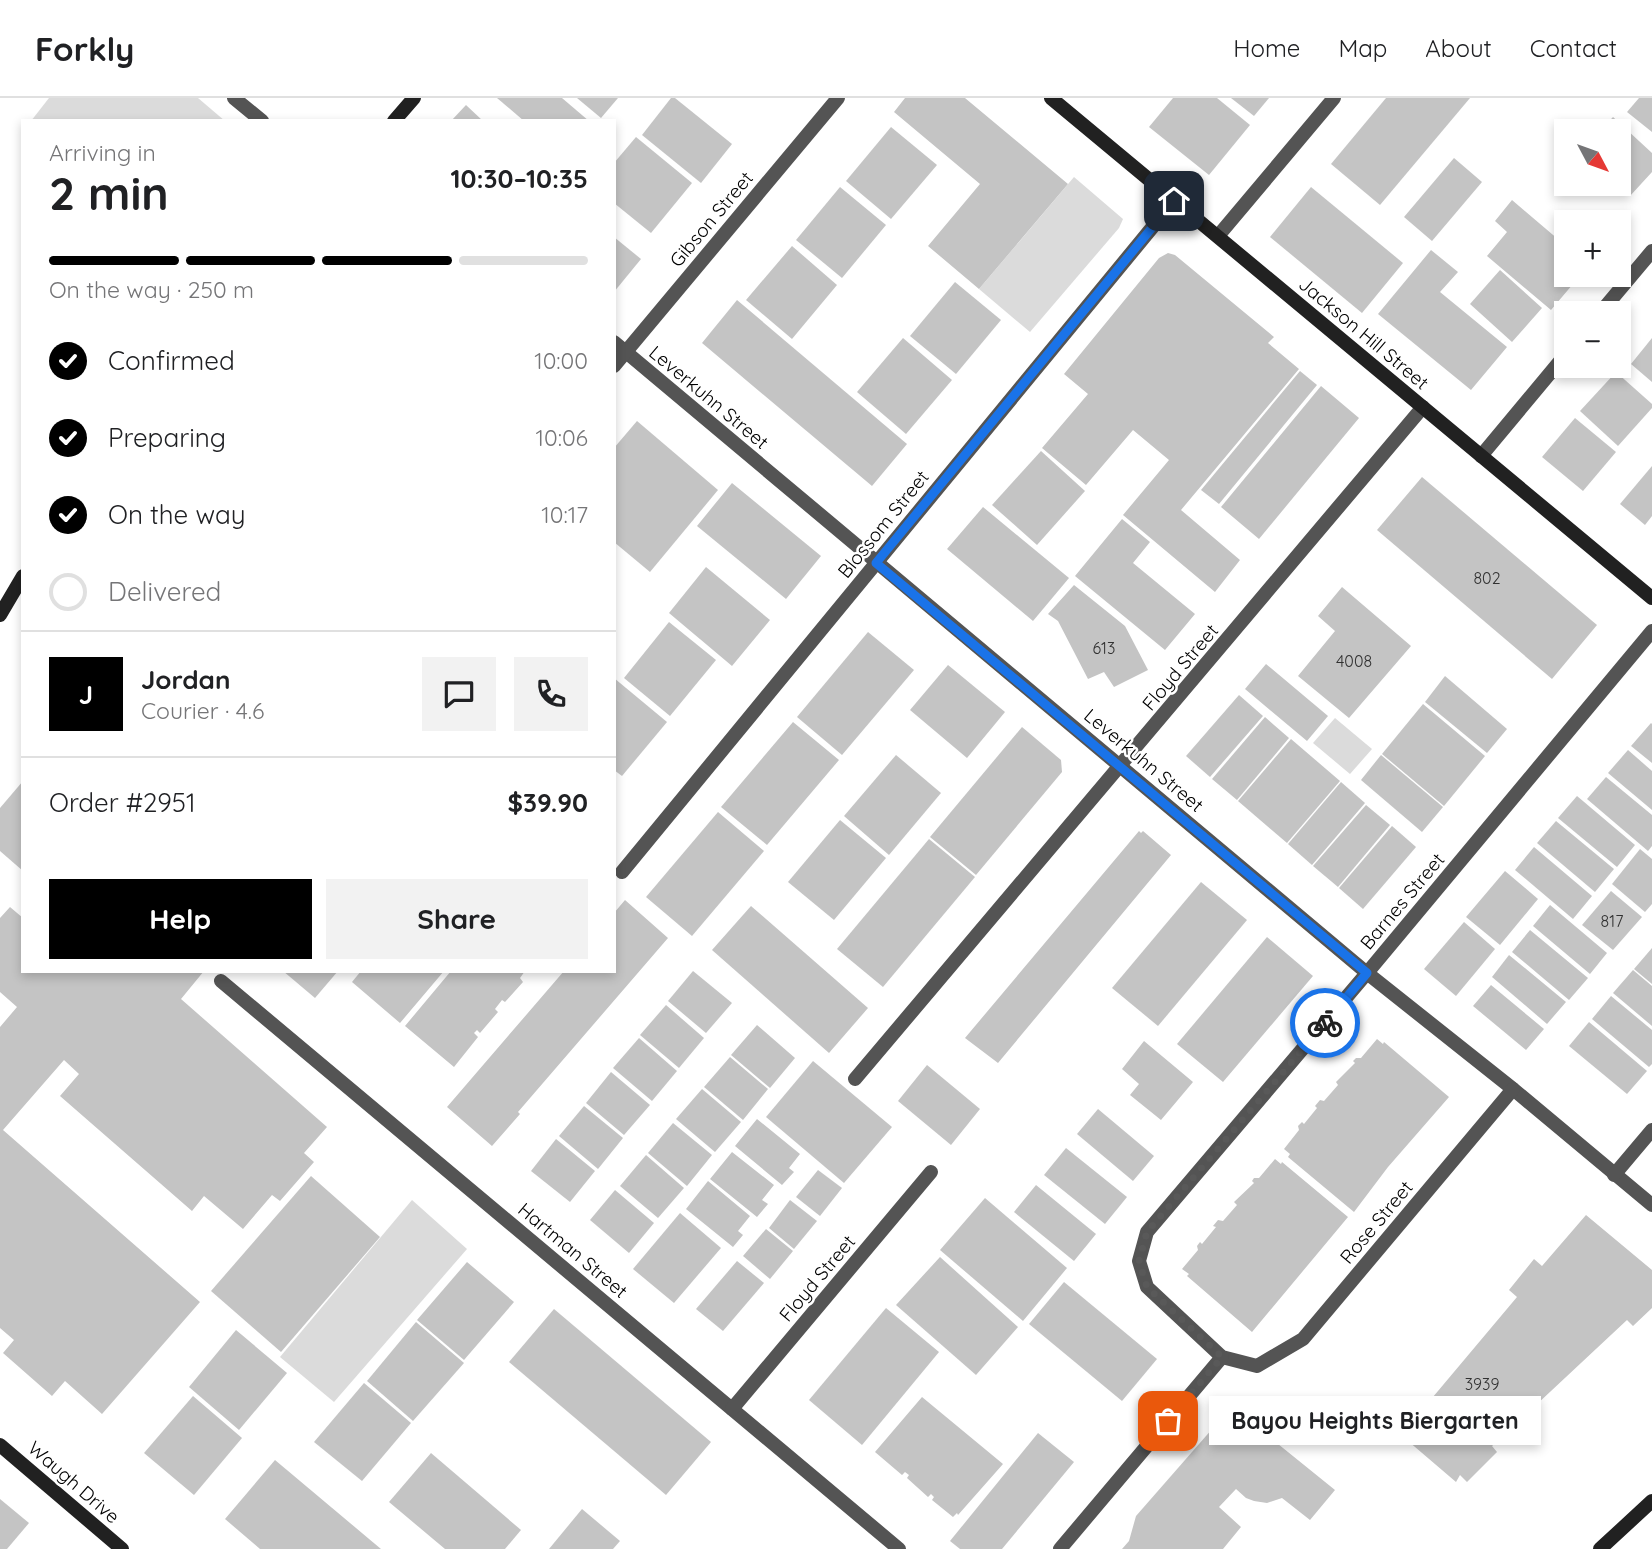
<!DOCTYPE html>
<html lang="en">
<head>
<meta charset="utf-8">
<style>
  :root { --surface:#fff; --page:#f2f2f2; --text:#202124; --muted:#757577; --line:#e0e0e0; --accent:#000 }
  body { margin:0; font-family:Quicksand,sans-serif; background:var(--page); color:var(--text); height:100vh; display:flex; flex-direction:column; font-size:26px; white-space:nowrap }
  * { box-sizing:border-box; margin:0 }
  p { font-size:23px; color:var(--muted) }
  .icon { flex:none; width:38px; height:38px; fill:none; stroke:currentColor; stroke-width:2; stroke-linecap:round; stroke-linejoin:round }
  .map { position:relative; flex:1; overflow:hidden }
  .details { position:absolute; left:21px; top:21px; width:595px; height:854px; display:flex; flex-direction:column; background:var(--surface); border-radius:0px; box-shadow:0 4px 10px #0003 }
  .details>* { flex:none }
  .needle { width:46px; rotate:131deg }
  .buttons { position:absolute; left:1554px; top:21px; display:grid; gap:14px }
  .buttons a { display:grid; place-items:center; width:77px; height:77px; border-radius:0px; background:var(--surface); box-shadow:0 4px 10px #0003; font-size:35px }
  .pin { position:absolute; display:grid; place-items:center; width:60px; height:60px; color:#fff; margin:-30px; border-radius:14px; box-shadow:0 4px 10px #0006 }
  .courier { position:absolute; display:grid; place-items:center; width:70px; height:70px; margin:-35px; border:5px solid #1a73e8; border-radius:50%; background:#fff; color:#222; box-shadow:0 2px 9px #0007 }
  .bubble { position:absolute; height:49px; border-radius:0px; background:var(--surface); box-shadow:0 4px 10px #0003; font-size:23px; font-weight:700; line-height:49px; text-align:center }
  .head em { font-style:normal; font-weight:700 }
  .head div { display:flex; flex-direction:column-reverse }
  .head { display:flex; align-items:center; justify-content:space-between; height:119px; padding:0 28px }
  h1 { font-size:46px; font-weight:700; line-height:52px }
  .bar { display:grid; grid-template-columns:repeat(4,1fr); gap:10px 7px; align-content:center; height:84px; padding:0 28px }
  .bar i { height:9px; border-radius:5px; background:var(--line) }
  .bar .active { background:var(--accent) }
  .bar p { grid-column:span 4 }
  .line { display:flex; align-items:center; gap:18px; padding:0 28px; border-top:2px solid var(--line) }
  .line div { flex:1 }
  .round { display:grid; place-items:center; flex:none; width:74px; height:74px; border-radius:0px; background:var(--page) }
  ol { padding:0 28px; list-style:none }
  li { display:flex; align-items:center; gap:21px; height:77px }
  li p { margin-inline-start:auto }
  li .icon { padding:7px; border-radius:50%; background:var(--accent); color:#fff; stroke-width:4 }
  li:last-child { color:var(--muted) }
  li i { width:38px; height:38px; border:4px solid var(--line); border-radius:50% }
  .primary-button { display:flex; gap:14px; margin-top:auto; padding:14px 28px }
  .primary-button a { flex:1; height:80px; border-radius:0px; background:var(--accent); color:#fff; font-size:28px; font-weight:700; line-height:80px; text-align:center }
  .primary-button a+a { background:var(--page); color:var(--text) }
  header { display:flex; align-items:center; gap:42px; box-sizing:border-box; height:98px; padding:0 35px; background:var(--surface); border-bottom:2px solid var(--line) }
  header strong { font-size:33px }
  nav { display:flex; gap:38px; margin-inline-start:auto; font-size:24px }
  .map>svg:first-child { display:block }
  .green { fill:#dbdbdb }
  .building { fill:#c4c4c4 }
  .lines { fill:none; stroke-linecap:round; stroke-linejoin:round }
  .street { stroke:#545454; stroke-width:14 }
  .secondary { stroke:#212121; stroke-width:14 }
  .done { stroke:#595959; stroke-width:7; stroke-dasharray:0 12.6 }
  .route { stroke:#1a73e8; stroke-width:9 }
  .labels { text-anchor:middle; stroke-width:5; stroke-linejoin:round; paint-order:stroke }
  .number-label { font-size:16px; fill:#313131 }
  .street-label { font-size:19px; fill:#000; stroke:#fff }
</style>
</head>
<body>
<header>
<strong>Forkly</strong>
<nav><a>Home</a><a>Map</a><a>About</a><a>Contact</a></nav>
</header>
<div class="map">
<svg width="1652" height="1451" viewBox="0 0 1652 1451">
  <rect width="100%" height="100%" fill="#fff"/>
  <!-- green -->
  <g class="green">
    <path d="M49 0H198L225 23H31Z"/>
    <path d="M1074 79 1123 121 1119 130 1030 234 979 191Z"/>
    <path d="M1335 620 1372 651 1350 676 1313 645Z"/>
    <path d="M412 1102 467 1151 334 1304 280 1259Z"/>
  </g>
  <!-- building -->
  <g class="building">
    <path d="M497 0H562L589 23H524Z"/>
    <path d="M577 0H618L601 20Z"/>
    <path d="M671 0H675L732 46 701 85 642 37Z"/>
    <path d="M905 0H965L1068 86 979 191 928 148 980 86 894 14Z"/>
    <path d="M1173 0H1217L1250 27 1209 77 1149 29Z"/>
    <path d="M1231 0H1269L1254 18Z"/>
    <path d="M1386 0H1470L1380 107 1331 66Z"/>
    <path d="M1639 0H1652V34L1627 14Z"/>
    <path d="M466 7 483 23H451Z"/>
    <path d="M1613 19 1652 55V74L1630 98 1616 86H1619V33H1600Z"/>
    <path d="M891 29 937 67 891 121 846 83Z"/>
    <path d="M636 39 692 85 651 135 614 105V65Z"/>
    <path d="M1454 60 1482 84 1432 143 1404 119Z"/>
    <path d="M840 89 886 127 842 180 796 142Z"/>
    <path d="M1311 89 1403 165 1362 215 1270 139Z"/>
    <path d="M1512 102 1566 148V170L1561 176 1573 186 1551 212 1487 158 1507 134 1495 123Z"/>
    <path d="M614 139 641 161 614 194Z"/>
    <path d="M792 148 837 187 792 241 746 202Z"/>
    <path d="M1431 152 1458 174 1440 194 1507 249 1471 292 1378 216Z"/>
    <path d="M1168 155 1175 157 1274 239 1268 245 1299 271 1181 412 1240 462 1215 494 1123 417 1169 362 1133 332 1086 387 1042 350 1088 296 1064 276 1159 160Z"/>
    <path d="M1500 172 1542 210 1512 244 1470 206Z"/>
    <path d="M955 184 1001 222 956 276 910 238Z"/>
    <path d="M737 202 907 346 872 388 702 245Z"/>
    <path d="M903 240 952 282 906 336 857 294Z"/>
    <path d="M1652 240V284L1631 266Z"/>
    <path d="M1300 273 1317 287 1219 406 1201 392Z"/>
    <path d="M1616 274 1652 306V310L1618 348 1580 313Z"/>
    <path d="M1321 288 1359 320 1259 441 1221 409Z"/>
    <path d="M1575 320 1616 354 1583 393 1542 359Z"/>
    <path d="M637 323 718 392 650 474 614 444V350Z"/>
    <path d="M1041 353 1085 393 1037 447 992 407Z"/>
    <path d="M1652 368V418L1645 427 1620 406Z"/>
    <path d="M1422 379 1597 527 1552 581 1377 432Z"/>
    <path d="M732 385 821 458 786 501 697 428Z"/>
    <path d="M983 409 1069 480 1033 523 947 451Z"/>
    <path d="M1122 421 1150 444 1133 465 1195 516 1165 552 1075 478Z"/>
    <path d="M706 469 770 522 732 568 669 515Z"/>
    <path d="M1074 487 1125 528 1148 572 1114 589 1104 574 1088 581 1058 523 1048 516Z"/>
    <path d="M1342 489 1411 548 1349 620 1298 578 1335 533 1318 518Z"/>
    <path d="M669 524 716 562 670 618 624 580Z"/>
    <path d="M868 534 914 572 842 657 797 619Z"/>
    <path d="M1266 566 1328 618 1307 643 1245 591Z"/>
    <path d="M948 567 1005 614 967 660 910 612Z"/>
    <path d="M1445 578 1507 631 1487 655 1425 604Z"/>
    <path d="M614 580 667 624 622 678 614 672Z"/>
    <path d="M1239 597 1263 618 1210 679 1186 658Z"/>
    <path d="M1423 606 1485 658 1444 708 1382 656Z"/>
    <path d="M1265 619 1289 640 1237 702 1212 681Z"/>
    <path d="M793 624 839 662 767 747 721 709Z"/>
    <path d="M1651 625 1652 626V665L1631 648Z"/>
    <path d="M1022 629 1061 662 1062 674 976 777 930 739Z"/>
    <path d="M1291 641 1340 683 1287 745 1238 703Z"/>
    <path d="M1628 652 1652 673V712L1608 675Z"/>
    <path d="M896 657 941 695 889 757 844 718Z"/>
    <path d="M1381 657 1443 709 1422 734 1361 682Z"/>
    <path d="M1606 679 1652 717V748L1648 753 1587 701Z"/>
    <path d="M23 683V773L0 753V710Z"/>
    <path d="M1341 684 1365 705 1312 767 1288 746Z"/>
    <path d="M1577 698 1635 747 1617 769 1558 720Z"/>
    <path d="M1366 707 1390 727 1338 789 1313 768Z"/>
    <path d="M718 714 764 753 692 838 646 799Z"/>
    <path d="M840 722 886 760 834 822 788 784Z"/>
    <path d="M1556 723 1614 771 1595 794 1537 745Z"/>
    <path d="M1392 728 1416 749 1363 811 1339 790Z"/>
    <path d="M1139 733 1141 735 1143 733 1171 757 998 965 965 940Z"/>
    <path d="M929 741 975 779 883 889 837 851Z"/>
    <path d="M1534 749 1592 798 1573 821 1515 772Z"/>
    <path d="M1640 751 1652 761V806L1645 814 1612 786Z"/>
    <path d="M1505 773 1538 801 1500 847 1466 819Z"/>
    <path d="M1201 784 1247 822 1158 928 1112 890Z"/>
    <path d="M1611 793 1642 819 1613 852 1582 827Z"/>
    <path d="M625 802 668 840 518 1014 520 1016 492 1048 447 1009 564 873H614V815Z"/>
    <path d="M1550 807 1607 855 1590 876 1533 828Z"/>
    <path d="M751 808 868 910 829 955 712 852Z"/>
    <path d="M10 809 23 820V873H204L181 901 327 1029 304 1055 314 1064 280 1103 272 1097 243 1131 204 1098 192 1113 60 998 79 976 64 962 3 1032 200 1204 102 1316 65 1283 52 1298 3 1255 14 1242 0 1230V929L17 909 0 894V820Z"/>
    <path d="M1464 824 1495 851 1456 898 1424 871Z"/>
    <path d="M1530 832 1588 880 1569 902 1512 854Z"/>
    <path d="M1267 839 1313 878 1223 984 1177 946Z"/>
    <path d="M1652 850V886L1634 871Z"/>
    <path d="M1509 857 1566 904 1547 926 1492 879Z"/>
    <path d="M1633 872 1652 888V928L1613 895Z"/>
    <path d="M283 873H338L315 900Z"/>
    <path d="M361 873 362 874 444 873 400 925 352 884Z"/>
    <path d="M451 873H525L520 880 523 884 505 904 502 902 495 911 498 914 480 935 477 932 474 935 478 939 454 969 405 928Z"/>
    <path d="M693 873 732 905 706 935 668 903Z"/>
    <path d="M1491 887 1544 931 1526 952 1473 908Z"/>
    <path d="M1611 898 1652 932V966L1649 969 1592 921Z"/>
    <path d="M666 907 704 940 679 970 640 937Z"/>
    <path d="M1589 924 1647 973 1627 996 1569 948Z"/>
    <path d="M757 927 795 960 770 990 731 957Z"/>
    <path d="M639 940 677 973 652 1003 613 970Z"/>
    <path d="M1377 941 1383 946 1384 944 1449 999 1388 1069 1354 1114 1288 1059 1290 1056 1284 1051 1299 1032 1298 1028 1302 1024 1304 1026 1317 1010 1315 1008 1320 1002 1324 1003 1338 987 1336 984 1355 965 1353 963 1356 960H1361Z"/>
    <path d="M1144 943 1193 984 1161 1022 1130 997 1139 986 1122 971Z"/>
    <path d="M730 959 768 991 743 1022 704 989Z"/>
    <path d="M813 963 892 1029 844 1085 766 1019Z"/>
    <path d="M927 967 980 1011 951 1047 898 1003Z"/>
    <path d="M611 974 650 1007 624 1037 586 1005Z"/>
    <path d="M702 991 741 1024 715 1054 676 1021Z"/>
    <path d="M584 1008 623 1040 598 1071 559 1038Z"/>
    <path d="M1098 1011 1154 1058 1133 1083 1077 1036Z"/>
    <path d="M757 1021 800 1056 789 1070 794 1074 782 1087 735 1048Z"/>
    <path d="M673 1025 712 1057 687 1088 648 1055Z"/>
    <path d="M556 1041 595 1073 570 1104 531 1073Z"/>
    <path d="M1066 1050 1127 1099 1105 1126 1044 1077Z"/>
    <path d="M732 1054 774 1087 762 1102 768 1106 757 1119 710 1081Z"/>
    <path d="M646 1057 684 1090 658 1120 620 1088Z"/>
    <path d="M1275 1061 1281 1066 1282 1064 1348 1119 1252 1234 1187 1178 1189 1176 1182 1171 1198 1152 1197 1148 1200 1144 1202 1146 1216 1129 1213 1128 1218 1122 1223 1123 1237 1107 1234 1104 1254 1085 1252 1083 1254 1080H1259Z"/>
    <path d="M818 1072 842 1090 820 1118 796 1099Z"/>
    <path d="M311 1078 380 1139 281 1254 211 1193Z"/>
    <path d="M708 1083 750 1118 738 1133 743 1137 733 1149 686 1111Z"/>
    <path d="M1036 1087 1096 1136 1074 1163 1014 1114Z"/>
    <path d="M615 1092 654 1125 629 1155 590 1122Z"/>
    <path d="M985 1100 1067 1170 1023 1223 940 1152Z"/>
    <path d="M790 1102 817 1123 794 1151 769 1130Z"/>
    <path d="M680 1115 721 1150 674 1205 633 1171Z"/>
    <path d="M1586 1117 1652 1172V1210L1633 1228 1627 1222 1492 1348 1497 1354 1467 1384 1460 1377 1456 1384 1401 1337 1517 1199 1509 1192 1534 1161 1542 1168Z"/>
    <path d="M766 1131 793 1153 770 1181 743 1158Z"/>
    <path d="M940 1159 1018 1229 976 1277 896 1207Z"/>
    <path d="M737 1163 764 1185 723 1233 696 1211Z"/>
    <path d="M467 1164 514 1204 464 1262 417 1222Z"/>
    <path d="M1064 1184 1157 1261 1122 1303 1029 1226Z"/>
    <path d="M886 1210 939 1254 862 1347 809 1302Z"/>
    <path d="M554 1211 711 1344 666 1397 509 1264Z"/>
    <path d="M416 1224 464 1265 413 1323 367 1283Z"/>
    <path d="M236 1232 287 1275 239 1332 189 1289Z"/>
    <path d="M364 1285 411 1325 362 1383 314 1344Z"/>
    <path d="M193 1298 242 1340 194 1397 144 1355Z"/>
    <path d="M922 1299 1003 1366 958 1417 957 1415 953 1419 932 1402 934 1399 931 1396 928 1399 907 1380 909 1377 905 1374 902 1377 875 1354Z"/>
    <path d="M1234 1306 1259 1327 1257 1329 1335 1392 1310 1422 1282 1400 1267 1405 1254 1403 1246 1400 1236 1391 1219 1409 1241 1429 1223 1451H1122L1129 1443 1136 1418Z"/>
    <path d="M1038 1335 1074 1364 1002 1451H960L950 1443Z"/>
    <path d="M431 1355 521 1432 505 1451H445L389 1404Z"/>
    <path d="M275 1362 381 1451H260L225 1421Z"/>
    <path d="M0 1401 29 1425 7 1451H0Z"/>
    <path d="M582 1411 620 1443 613 1451H549Z"/>
  </g>
  <g class="lines">
    <!-- street -->
    <g class="street">
      <path d="M234 0 262 23"/>
      <path d="M1218 138 1334 0"/>
      <path d="M1600 215 1652 153"/>
      <path d="M614 244 1367 875 1513 991 1652 1107"/>
      <path d="M614 268 838 0"/>
      <path d="M1481 358 1566 256"/>
      <path d="M622 774 1174 103"/>
      <path d="M221 883 899 1451"/>
      <path d="M855 981 1423 309"/>
      <path d="M1513 991 1303 1241 1257 1268 1222 1259 1147 1189 1139 1163 1147 1134 1367 875 1652 533"/>
      <path d="M1614 1077 1652 1032"/>
      <path d="M732 1311 931 1074"/>
      <path d="M1060 1451 1222 1259"/>
    </g>
    <!-- secondary -->
    <g class="secondary">
      <path d="M1051 0 1652 500"/>
      <path d="M394 23 414 0"/>
      <path d="M0 517 23 478"/>
      <path d="M0 1347 122 1451"/>
      <path d="M1600 1451 1652 1403"/>
    </g>
  </g>
  <g class="lines">
    <!-- done -->
    <path class="done" d="M1168 1323 1222 1259 1147 1189 1139 1163 1147 1134 1325 925"/>
    <!-- route -->
    <path class="route" d="M1174 103 876 465 1367 875 1325 925"/>
  </g>
  <g class="labels">
    <!-- number labels -->
    <g class="number-label">
      <text x="1487" y="486">802</text>
      <text x="1104" y="556">613</text>
      <text x="1354" y="569">4008</text>
      <text x="1612" y="829">817</text>
      <text x="1482" y="1292">3939</text>
    </g>
    <!-- street labels -->
    <g class="street-label">
      <text transform="translate(711 121) rotate(-50)" y="7">Gibson Street</text>
      <text transform="translate(1364 235) rotate(40)" y="7">Jackson Hill Street</text>
      <text transform="translate(709 299) rotate(40)" y="7">Leverkuhn Street</text>
      <text transform="translate(883 426) rotate(-51)" y="7">Blossom Street</text>
      <text transform="translate(1180 569) rotate(-50)" y="7">Floyd Street</text>
      <text transform="translate(1144 662) rotate(40)" y="7">Leverkuhn Street</text>
      <text transform="translate(1402 803) rotate(-50)" y="7">Barnes Street</text>
      <text transform="translate(1376 1124) rotate(-50)" y="7">Rose Street</text>
      <text transform="translate(573 1152) rotate(40)" y="7">Hartman Street</text>
      <text transform="translate(817 1180) rotate(-50)" y="7">Floyd Street</text>
      <text transform="translate(74 1384) rotate(41)" y="7">Waugh Drive</text>
    </g>
  </g>
</svg>
<div class="buttons">
<a><svg class="needle" viewBox="-14 -14 28 28"><path d="M0-13l5 13h-10z" fill="#e53935"/><path d="M0 13l5-13h-10z" fill="#757577"/></svg></a>
<a>+</a>
<a>−</a>
</div>
<div class="pin" style="left:1168px;top:1323px;background:#ea580c"><svg class="icon" aria-label="bag" viewBox="0 0 24 24"><path d="M5 8h14l-1 12H6zM9 8a3 3 0 0 1 6 0"/></svg></div>
<div class="pin" style="left:1174px;top:103px;background:#1f2937"><svg class="icon" aria-label="home" viewBox="0 0 24 24"><path d="M3 11l9-7 9 7M6 9v11h12V9"/></svg></div>
<div class="courier" style="left:1325px;top:925px"><svg class="icon" aria-label="bike" viewBox="0 0 24 24"><circle cx="6" cy="16" r="4"/><circle cx="18" cy="16" r="4"/><path d="M6 16l4-8h5l3 8M10 8l3 8H6M13 5h3"/></svg></div>
<div class="bubble" style="left:1209px;top:1298px;width:332px">Bayou Heights Biergarten</div>
<section class="details">
<div class="head"><div><h1>2 min</h1><p>Arriving in</p></div><em>10:30–10:35</em></div>
<div class="bar"><i class="active"></i><i class="active"></i><i class="active"></i><i></i><p>On the way · 250 m</p></div>
<ol>
<li><svg class="icon" aria-label="check" viewBox="0 0 24 24"><path d="M5 12l5 5 9-10"/></svg>Confirmed<p>10:00</p></li>
<li><svg class="icon" aria-label="check" viewBox="0 0 24 24"><path d="M5 12l5 5 9-10"/></svg>Preparing<p>10:06</p></li>
<li><svg class="icon" aria-label="check" viewBox="0 0 24 24"><path d="M5 12l5 5 9-10"/></svg>On the way<p>10:17</p></li>
<li><i></i>Delivered</li>
</ol>
<div class="line" style="height:126px"><b class="round" style="background:var(--accent);color:#fff">J</b><div><b>Jordan</b><p>Courier · 4.6</p></div><a class="round"><svg class="icon" aria-label="chat" viewBox="0 0 24 24"><path d="M4 5h16v11H9l-5 4z"/></svg></a><a class="round"><svg class="icon" aria-label="phone" viewBox="0 0 24 24"><path d="M5 4h4l2 5-3 2q2 4 5 5l2-3 5 2v4C11 20 4 13 5 4z"/></svg></a></div>
<div class="line" style="height:91px"><div>Order #2951</div><b>$39.90</b></div>
<div class="primary-button"><a>Help</a><a>Share</a></div>
</section>
</div>
</body>
</html>
